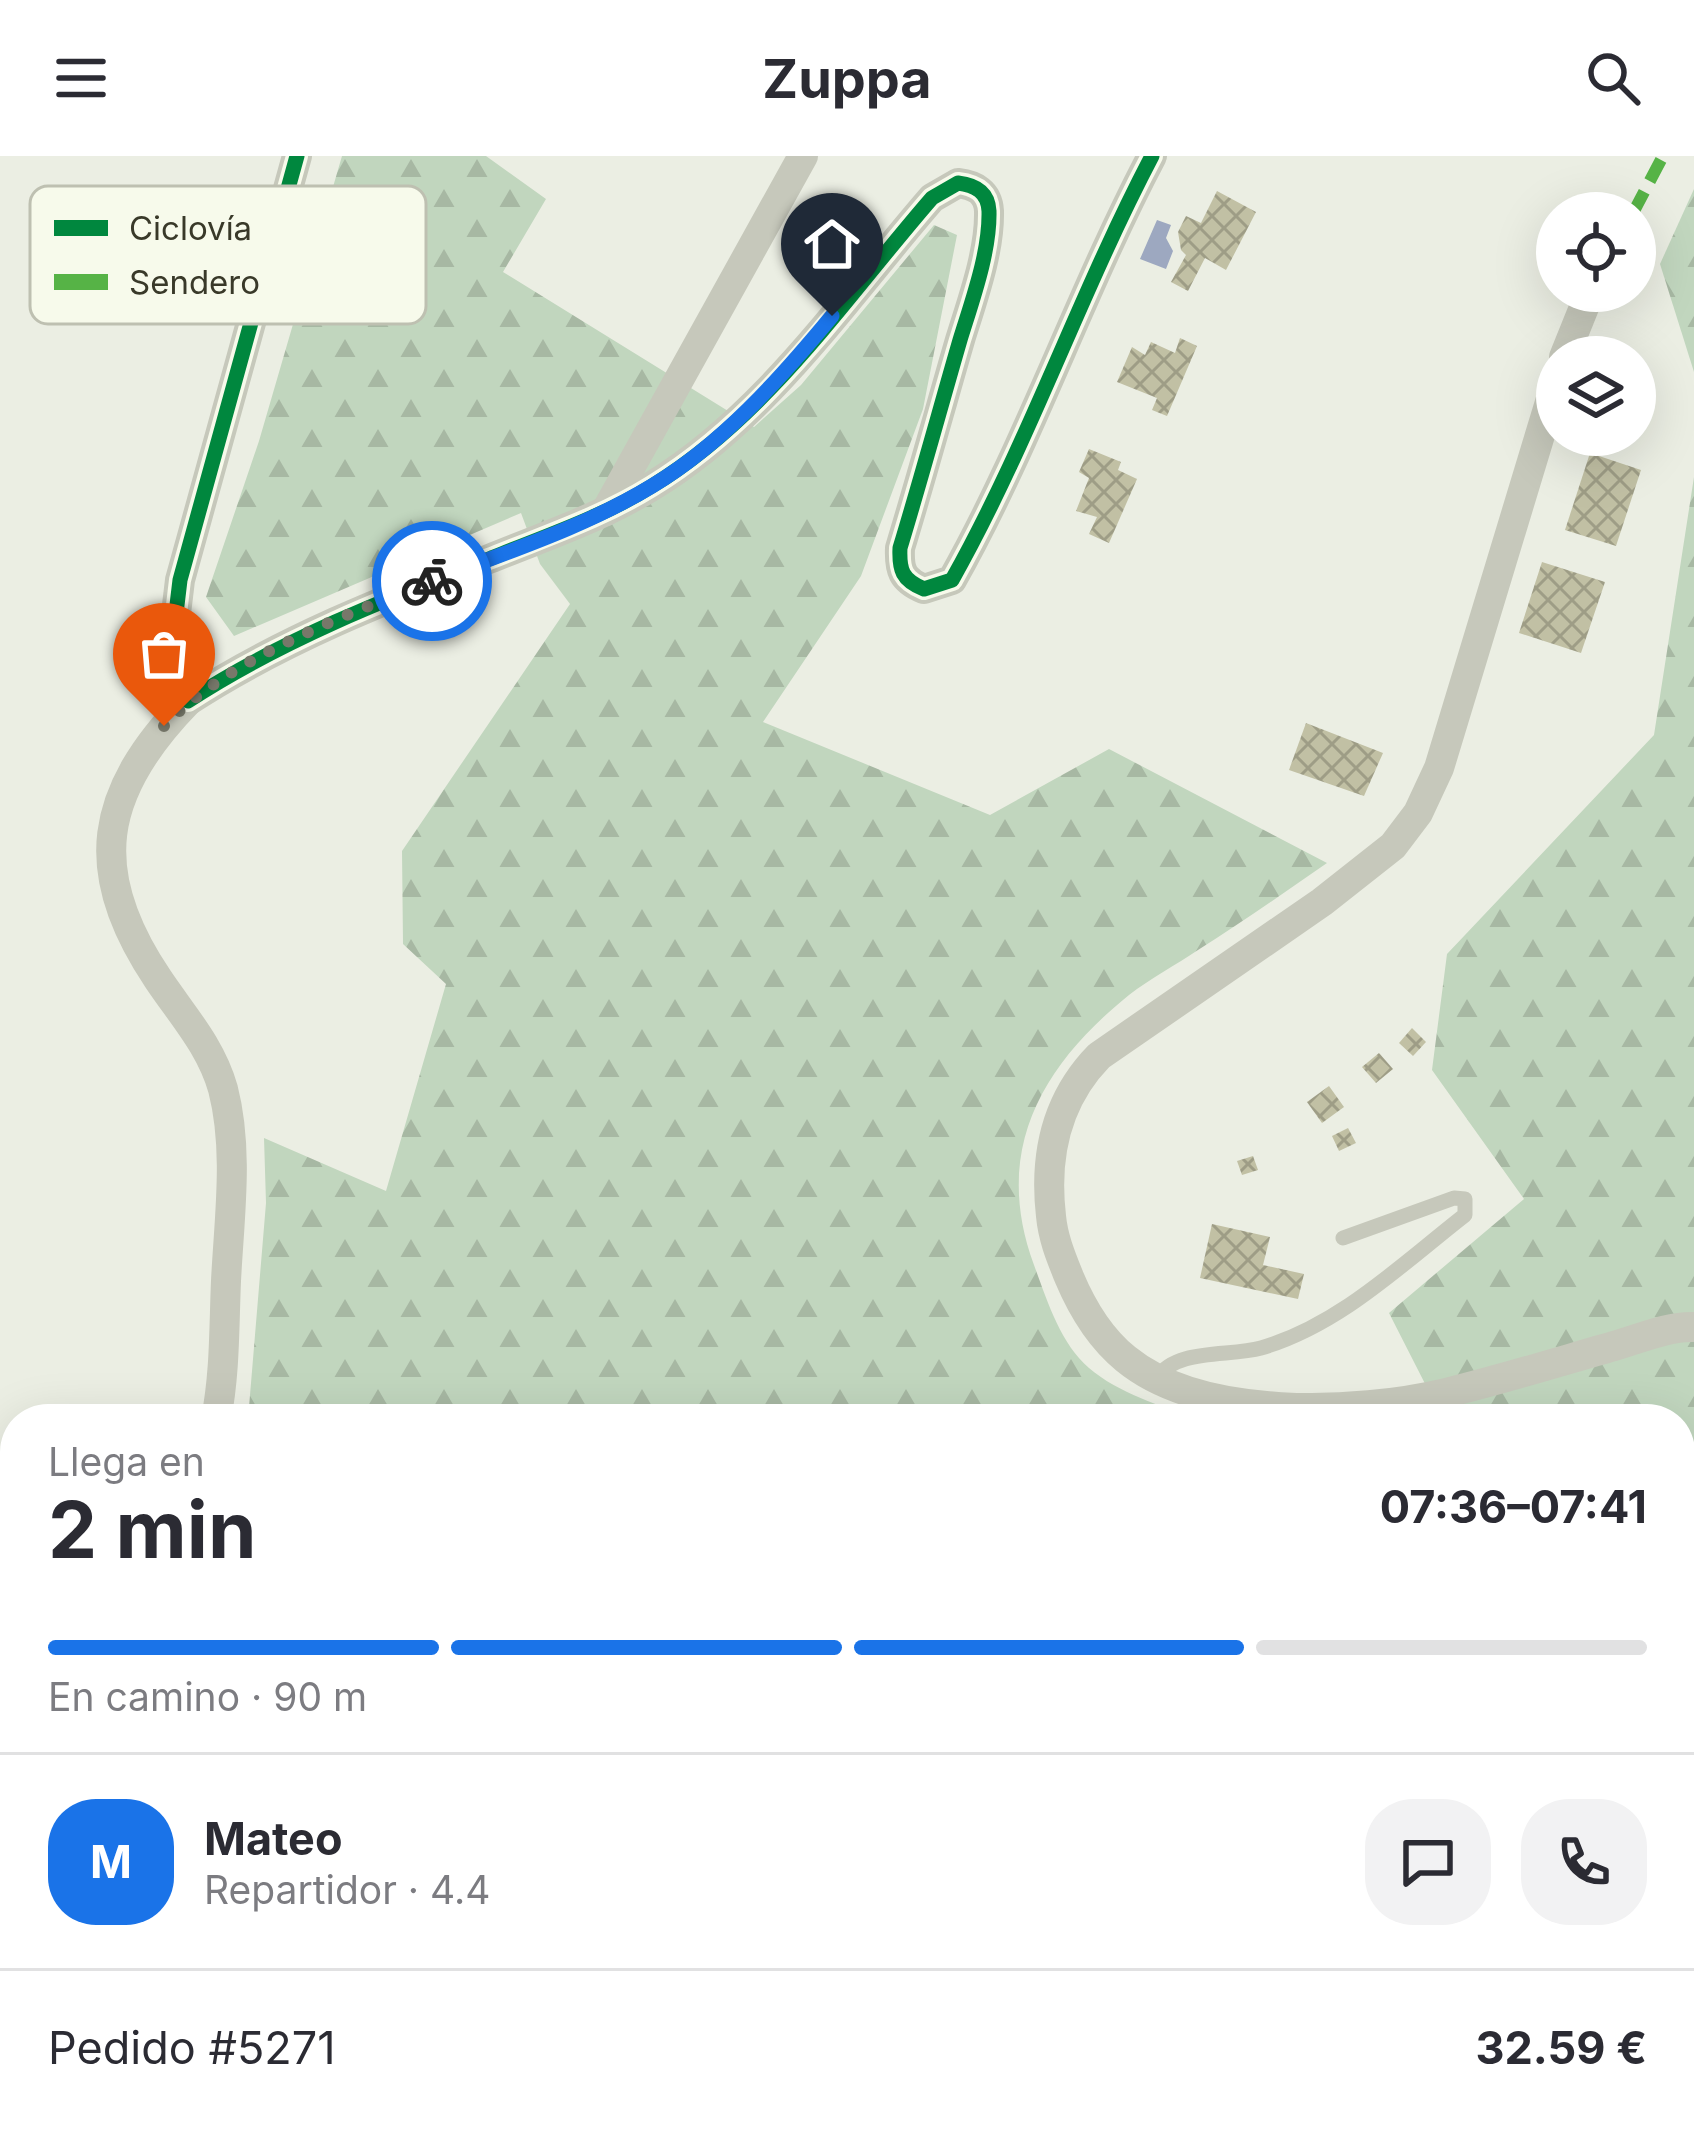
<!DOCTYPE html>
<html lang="es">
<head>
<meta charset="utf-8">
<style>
  :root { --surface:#fff; --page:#f2f2f3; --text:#2b2b33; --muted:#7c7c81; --line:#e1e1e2; --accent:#1a73e8 }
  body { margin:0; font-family:Inter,sans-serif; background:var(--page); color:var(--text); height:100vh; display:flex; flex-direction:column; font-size:45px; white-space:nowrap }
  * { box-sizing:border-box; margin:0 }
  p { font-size:39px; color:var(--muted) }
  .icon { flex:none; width:66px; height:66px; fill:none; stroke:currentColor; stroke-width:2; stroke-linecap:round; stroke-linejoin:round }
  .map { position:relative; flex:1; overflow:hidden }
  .panel { position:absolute; left:0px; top:1248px; width:1695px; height:744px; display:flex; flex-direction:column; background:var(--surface); border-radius:48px 48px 0 0; box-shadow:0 12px 48px #0002 }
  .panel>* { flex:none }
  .buttons { position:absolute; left:1536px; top:36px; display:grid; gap:24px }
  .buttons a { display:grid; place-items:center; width:120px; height:120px; border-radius:50%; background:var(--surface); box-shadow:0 12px 48px #0002; font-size:60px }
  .pin { position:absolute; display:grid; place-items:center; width:102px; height:102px; color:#fff; margin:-123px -51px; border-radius:50% 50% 50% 0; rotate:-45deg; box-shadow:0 0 12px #0007 }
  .pin .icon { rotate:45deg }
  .courier { position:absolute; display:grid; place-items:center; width:120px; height:120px; margin:-60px; border:9px solid #1a73e8; border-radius:50%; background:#fff; color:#222; box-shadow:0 3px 15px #0007 }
  .head em { font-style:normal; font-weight:700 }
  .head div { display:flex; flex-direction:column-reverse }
  .head { display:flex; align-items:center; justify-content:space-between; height:204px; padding:0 48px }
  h1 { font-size:78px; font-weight:700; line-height:90px }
  .bar { display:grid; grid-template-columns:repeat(4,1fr); gap:18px 12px; align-content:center; height:144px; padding:0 48px }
  .bar i { height:15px; border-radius:9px; background:var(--line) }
  .bar .on { background:var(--accent) }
  .bar p { grid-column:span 4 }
  .line { display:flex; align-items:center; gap:30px; padding:0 48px; border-top:3px solid var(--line) }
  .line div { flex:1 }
  .round { display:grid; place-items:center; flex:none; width:126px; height:126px; border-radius:48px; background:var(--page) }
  header { display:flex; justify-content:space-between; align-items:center; height:156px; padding:0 48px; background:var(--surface); font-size:54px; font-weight:700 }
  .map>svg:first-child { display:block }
  .forest { fill:url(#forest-firs) }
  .water { fill:#9da8c0 }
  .building { fill:url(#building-cross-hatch) }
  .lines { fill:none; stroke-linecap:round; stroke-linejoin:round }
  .service { stroke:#c6c8bb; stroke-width:15 }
  .minor { stroke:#c6c8bb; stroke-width:30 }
  .quiet { stroke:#56b346; stroke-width:12; stroke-dasharray:24 12; stroke-linecap:butt }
  .cycleway-casing { stroke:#f7faeb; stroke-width:22 }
  .cycleway { stroke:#00873e; stroke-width:15 }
  .done { stroke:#77786a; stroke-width:12; stroke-dasharray:0 21.6 }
  .route { stroke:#1a73e8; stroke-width:15 }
  .key { fill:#f7faeb; stroke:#bec0b1; stroke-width:3 }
  .key-label { font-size:33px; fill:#393929 }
</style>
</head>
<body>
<header><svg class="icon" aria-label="menu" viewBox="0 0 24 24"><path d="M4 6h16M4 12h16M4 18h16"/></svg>Zuppa<svg class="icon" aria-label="search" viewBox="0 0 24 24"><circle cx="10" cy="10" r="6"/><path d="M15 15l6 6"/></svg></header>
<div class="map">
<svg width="1694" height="1992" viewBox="0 0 1694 1992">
  <defs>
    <pattern id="forest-firs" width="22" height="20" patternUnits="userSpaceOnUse" patternTransform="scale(3)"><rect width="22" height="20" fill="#c1d6be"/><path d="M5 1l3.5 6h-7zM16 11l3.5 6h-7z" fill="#a7b8a3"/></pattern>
    <pattern id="building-cross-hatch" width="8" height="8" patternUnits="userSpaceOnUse" patternTransform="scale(3)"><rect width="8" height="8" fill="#c1c0a4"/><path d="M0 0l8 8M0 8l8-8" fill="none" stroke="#9e9d86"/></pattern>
  </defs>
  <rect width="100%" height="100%" fill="#ebeee3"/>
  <!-- forest -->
  <g class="forest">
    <path d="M342 0H486L546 43 503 116 754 271 801 229 934 69 957 79 923 253 861 420 763 566 990 659 1109 593 1327 707C1284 737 1242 766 1198 794 1176 809 1151 822 1129 839 1041 910 992 995 1034 1109 1047 1144 1060 1187 1089 1212 1118 1237 1162 1250 1196 1263H248L266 1047 264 982 386 1035 446 828 403 788 402 695 570 448 540 408 521 357 234 480 206 441 259 285Z"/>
    <path d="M1694 33V216L1660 108Z"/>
    <path d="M1694 321V1353L1680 1358V1263H1443L1389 1157 1524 1043 1432 914 1447 798 1654 579Z"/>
    <rect x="269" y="1977" width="1123" height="15"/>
  </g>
  <!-- water -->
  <path class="water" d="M1157 64 1171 69 1166 82 1173 95 1166 113 1140 103Z"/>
  <!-- building -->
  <g class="building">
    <path d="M1217 35 1256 56 1226 114 1205 102 1188 135 1171 126 1186 99 1181 94 1178 76 1186 60 1201 67Z"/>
    <path d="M1180 182 1197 190 1167 260 1152 254 1157 242 1117 226 1132 191 1145 199 1151 186 1175 197Z"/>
    <path d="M1089 293 1121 306 1118 314 1137 323 1109 387 1089 378 1097 361 1076 355 1089 322 1079 316Z"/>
    <path d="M1590 297 1641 314 1616 390 1565 374Z"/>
    <path d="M1542 406 1605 426 1581 497 1519 477Z"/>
    <path d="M1306 567 1383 597 1364 640 1289 614Z"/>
    <path d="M1412 872 1426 886 1413 900 1399 887Z"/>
    <path d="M1379 897 1393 913 1376 927 1362 911Z"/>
    <path d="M1329 930 1344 951 1322 967 1307 946Z"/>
    <path d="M1348 972 1356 987 1339 995 1332 980Z"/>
    <path d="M1253 1000 1258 1014 1242 1019 1237 1005Z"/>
    <path d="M1212 1068 1270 1081 1263 1109 1304 1118 1298 1143 1200 1122Z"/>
    <path d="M1680 1551 1694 1582V1589L1680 1598Z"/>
    <path d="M0 1718 15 1719V1807H0Z"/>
    <path d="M1680 1821 1694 1847V1891L1680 1897Z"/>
    <path d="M0 1873 15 1874 14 1896 0 1895Z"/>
    <path d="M0 1900 15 1901V1977H32L31 1989 0 1987Z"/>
  </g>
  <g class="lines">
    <!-- service -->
    <g class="service">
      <path d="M1157 1222C1176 1192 1229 1201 1261 1192 1340 1169 1402 1108 1465 1059V1043L1454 1042 1343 1082"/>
      <path d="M1680 1498 1694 1487"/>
    </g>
    <!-- minor -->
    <g class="minor">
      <path d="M297 0 180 424 172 491 188 545C283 483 389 442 494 401 548 379 602 361 652 330 767 260 845 142 932 42L958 27C975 29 988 36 989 55 990 96 972 145 960 184 940 253 921 323 900 392 899 414 902 424 924 433L952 424C1029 287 1079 139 1152 0"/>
      <path d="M1564 201 1589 139"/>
      <path d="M1557 223 1439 612 1418 657 1393 690 1322 746 1099 900C1056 944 1044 999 1051 1060 1053 1082 1061 1101 1069 1121 1082 1152 1100 1182 1126 1203 1202 1265 1356 1258 1446 1237 1503 1223 1558 1206 1614 1190 1639 1183 1668 1170 1694 1171"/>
      <path d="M606 355 803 0"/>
      <path d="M188 545C99 636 85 715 158 823 182 859 211 890 223 933 239 995 229 1063 226 1125 224 1171 225 1218 216 1263"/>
      <path d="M1680 1334 1694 1316"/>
      <path d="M1680 1439 1694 1432"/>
      <path d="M0 1568 15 1558"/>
      <path d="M1680 1689 1694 1679"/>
      <path d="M1452 1977 1471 1992"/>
      <path d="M1362 1992 1416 1977"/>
    </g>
    <!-- quiet -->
    <g class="quiet">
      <path d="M1633 57 1663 0"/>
      <path d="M1589 139 1591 135"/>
    </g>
    <!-- cycleway casing -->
    <g class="cycleway-casing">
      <path id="cycleway" d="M297 0 180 424 172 491 188 545C283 483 389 442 494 401 548 379 602 361 652 330 767 260 845 142 932 42L958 27C975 29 988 36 989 55 990 96 972 145 960 184 940 253 921 323 900 392 899 414 902 424 924 433L952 424C1029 287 1079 139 1152 0"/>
    </g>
    <!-- cycleway -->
    <use href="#cycleway" class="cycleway"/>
  </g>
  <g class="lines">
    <!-- done -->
    <path class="done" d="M164 570C230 501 344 460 432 425"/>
    <!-- route -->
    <path class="route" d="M432 425C506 396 583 372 652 330 722 288 780 223 832 160"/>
  </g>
  <!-- legend -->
  <rect x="30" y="30" width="396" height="138" rx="18" class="key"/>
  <rect x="54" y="64" width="54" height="16" fill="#00873e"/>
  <rect x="54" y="118" width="54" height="16" fill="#56b346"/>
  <g class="key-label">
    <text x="129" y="84">Ciclovía</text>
    <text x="129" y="138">Sendero</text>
  </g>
</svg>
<div class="buttons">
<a><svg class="icon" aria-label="locate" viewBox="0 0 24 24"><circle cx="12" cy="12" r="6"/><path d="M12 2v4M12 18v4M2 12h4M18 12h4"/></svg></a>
<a><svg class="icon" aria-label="layers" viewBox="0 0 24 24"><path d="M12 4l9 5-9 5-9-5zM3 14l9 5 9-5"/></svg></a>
</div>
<div class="pin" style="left:164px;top:570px;background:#ea580c"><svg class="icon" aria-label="bag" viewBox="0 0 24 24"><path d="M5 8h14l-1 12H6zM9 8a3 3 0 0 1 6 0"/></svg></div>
<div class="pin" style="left:832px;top:160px;background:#1f2937"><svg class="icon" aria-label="home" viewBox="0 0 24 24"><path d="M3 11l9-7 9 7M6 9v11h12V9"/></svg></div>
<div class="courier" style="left:432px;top:425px"><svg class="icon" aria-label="bike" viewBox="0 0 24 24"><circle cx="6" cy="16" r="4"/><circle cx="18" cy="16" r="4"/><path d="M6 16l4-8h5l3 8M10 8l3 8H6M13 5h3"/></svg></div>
<section class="panel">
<div class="head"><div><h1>2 min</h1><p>Llega en</p></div><em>07:36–07:41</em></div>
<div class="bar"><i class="on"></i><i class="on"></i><i class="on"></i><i></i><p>En camino · 90 m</p></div>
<div class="line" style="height:216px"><b class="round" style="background:var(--accent);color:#fff">M</b><div><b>Mateo</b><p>Repartidor · 4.4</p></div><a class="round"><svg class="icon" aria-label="chat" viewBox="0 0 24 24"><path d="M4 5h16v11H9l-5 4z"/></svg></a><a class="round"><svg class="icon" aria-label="phone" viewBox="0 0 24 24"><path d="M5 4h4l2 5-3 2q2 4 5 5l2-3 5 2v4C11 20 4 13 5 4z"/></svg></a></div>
<div class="line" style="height:156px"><div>Pedido #5271</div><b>32.59 €</b></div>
</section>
</div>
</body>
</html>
